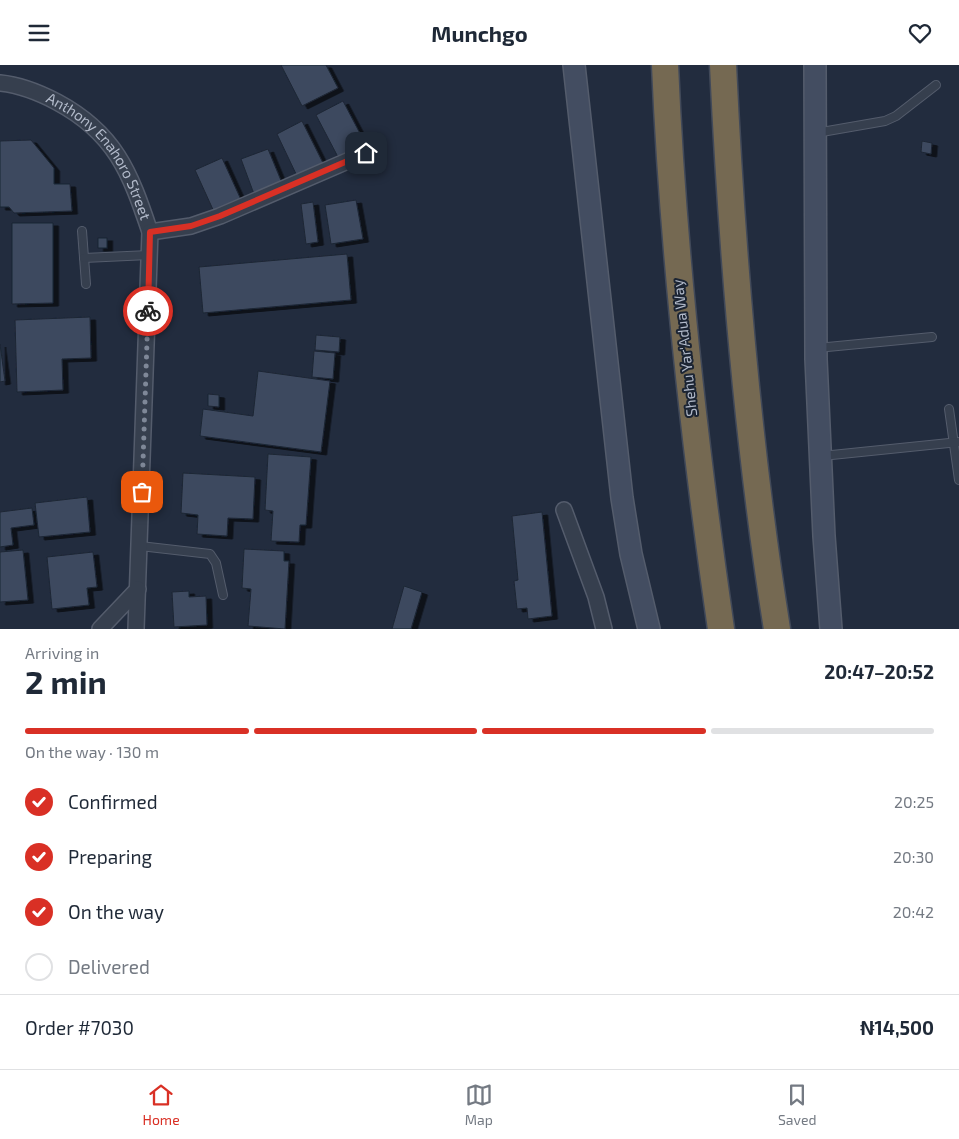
<!DOCTYPE html>
<html lang="en">
<head>
<meta charset="utf-8">
<style>
  :root { --surface:#fff; --page:#f6f6f7; --text:#1f2937; --muted:#747a83; --line:#e0e1e3; --accent:#d93025 }
  body { margin:0; font-family:"Exo 2",sans-serif; background:var(--page); color:var(--text); height:100vh; display:flex; flex-direction:column; font-size:19px; white-space:nowrap }
  * { box-sizing:border-box; margin:0 }
  p { font-size:16px; color:var(--muted) }
  .icon { flex:none; width:28px; height:28px; fill:none; stroke:currentColor; stroke-width:2; stroke-linecap:round; stroke-linejoin:round }
  .map { position:relative; height:564px; overflow:hidden }
  .panel { display:flex; flex-direction:column; background:var(--surface); flex:1 }
  .panel>* { flex:none }
  .pin { position:absolute; display:grid; place-items:center; width:42px; height:42px; color:#fff; margin:-21px; border-radius:10px; box-shadow:0 2px 8px #0006 }
  .courier { position:absolute; display:grid; place-items:center; width:50px; height:50px; margin:-25px; border:4px solid #d93025; border-radius:50%; background:#fff; color:#222; box-shadow:0 1px 6px #0007 }
  .overview em { font-style:normal; font-weight:700 }
  .overview div { display:flex; flex-direction:column-reverse }
  .overview { display:flex; align-items:center; justify-content:space-between; height:85px; padding:0 25px }
  h1 { font-size:32px; font-weight:700; line-height:38px }
  .bar { display:grid; grid-template-columns:repeat(4,1fr); gap:8px 5px; align-content:center; height:60px; padding:0 25px }
  .bar i { height:6px; border-radius:4px; background:var(--line) }
  .bar .active { background:var(--accent) }
  .bar p { grid-column:span 4 }
  .line { display:flex; align-items:center; gap:12px; padding:0 25px; border-top:1px solid var(--line) }
  .line div { flex:1 }
  ol { padding:0 25px; list-style:none }
  li { display:flex; align-items:center; gap:15px; height:55px }
  li p { margin-inline-start:auto }
  li .icon { padding:5px; border-radius:50%; background:var(--accent); color:#fff; stroke-width:4 }
  li:last-child { color:var(--muted) }
  li i { width:28px; height:28px; border:2px solid var(--line); border-radius:50% }
  header { display:flex; justify-content:space-between; align-items:center; height:65px; padding:0 25px; background:var(--surface); font-size:22px; font-weight:700 }
  .menu { display:flex; justify-content:space-around; align-items:center; height:70px; border-top:1px solid var(--line); background:var(--surface); font-size:14px; color:var(--muted) }
  .menu a { display:grid; justify-items:center; gap:2px }
  .menu .active { color:var(--accent) }
  .map>svg:first-child { display:block }
  .building { fill:#3d495e; stroke:#1d2635; filter:url(#shadow) }
  .lines { fill:none; stroke-linecap:round; stroke-linejoin:round }
  .lane-casing { stroke:#545c6c; stroke-width:10 }
  .street-casing { stroke:#545c6c; stroke-width:18 }
  .secondary-casing { stroke:#545c6c; stroke-width:24 }
  .highway-casing { stroke:#414959; stroke-width:29 }
  .lane { stroke:#363f4e; stroke-width:8 }
  .street { stroke:#363f4e; stroke-width:15 }
  .secondary { stroke:#434d61; stroke-width:21 }
  .highway { stroke:#756952; stroke-width:26 }
  .done { stroke:#7f8898; stroke-width:5; stroke-dasharray:0 9 }
  .route { stroke:#d93025; stroke-width:6 }
  .labels { text-anchor:middle; stroke-width:4; stroke-linejoin:round; paint-order:stroke }
  .street-label { font-size:15px; fill:#b1b9c9; stroke:#1b2433 }
</style>
</head>
<body>
<header><svg class="icon" aria-label="menu" viewBox="0 0 24 24"><path d="M4 6h16M4 12h16M4 18h16"/></svg>Munchgo<svg class="icon" aria-label="heart" viewBox="0 0 24 24"><path d="M12 20l-8-8c-3-5 5-10 8-4 3-6 11-1 8 4z"/></svg></header>
<div class="map">
<svg width="959" height="564" viewBox="0 0 959 564">
  <defs>
    <filter id="shadow"><feDropShadow dx="5.5" dy="3" stdDeviation="0" flood-color="#0009"/></filter>
  </defs>
  <rect width="100%" height="100%" fill="#222c3e"/>
  <!-- building -->
  <g class="building">
    <path d="M281 0H326L338 23 302 41Z"/>
    <path d="M343 36 365 78 338 92 316 50Z"/>
    <path d="M302 56 323 98 297 111 277 69Z"/>
    <path d="M31 75 54 103V119H70L72 146 14 148 9 142H0V76Z"/>
    <path d="M922 76 932 78 931 89 921 87Z"/>
    <path d="M268 84 282 118 254 129 241 94Z"/>
    <path d="M222 93 242 137 215 149 195 105Z"/>
    <path d="M356 135 363 174 331 179 325 140Z"/>
    <path d="M313 137 318 177 306 179 301 139Z"/>
    <path d="M12 158H53V238L12 239Z"/>
    <rect x="98" y="173" width="9" height="10"/>
    <path d="M347 189 351 235 203 248 199 202Z"/>
    <path d="M90 252 91 293 62 294 63 325 17 327 15 255Z"/>
    <path d="M316 270 340 272 339 287 315 285Z"/>
    <path d="M0 279 5 316 0 317Z"/>
    <path d="M314 286 335 288 333 314 312 312Z"/>
    <path d="M258 306 330 316 321 387 200 371 203 344 253 351Z"/>
    <path d="M208 329 219 330V342L208 341Z"/>
    <path d="M268 389 311 392 306 460H300L299 477 271 476 273 446 265 445Z"/>
    <path d="M183 408 255 412 253 454 228 453 227 471 197 469 198 450 181 448Z"/>
    <path d="M87 432 90 467 39 472 35 438Z"/>
    <path d="M32 443 34 460 11 463 13 480 0 482V447Z"/>
    <path d="M542 447 552 551 528 554 527 543 517 544 514 516 518 515 512 451Z"/>
    <path d="M244 484 284 486V496H289L285 564 248 561 251 524 242 523Z"/>
    <path d="M23 485 28 535 0 537V487Z"/>
    <path d="M93 487 97 522 87 523 89 540 52 544 47 492Z"/>
    <path d="M404 521 422 527 411 564H392Z"/>
    <path d="M189 526V532L206 531 207 560 174 562 172 527Z"/>
  </g>
  <g class="lines">
    <!-- lane casing -->
    <g class="lane-casing">
      <g id="lane">
        <path d="M816 68 885 56 896 51 936 20"/>
        <path d="M82 166 86 219"/>
        <path d="M84 193 149 190"/>
        <path d="M817 283 932 272"/>
        <path d="M949 344 959 415"/>
        <path d="M822 391 959 377"/>
        <path d="M140 481 210 489 216 498 223 530"/>
      </g>
    </g>
    <!-- street casing -->
    <g class="street-casing">
      <g id="street">
        <path id="s1" d="M0 18C21 20 38 27 57 37 115 68 130 107 150 167L136 564"/>
        <path d="M150 167 191 161 220 151 366 88"/>
        <path d="M564 445 596 532 604 564"/>
        <path d="M100 564 138 524"/>
      </g>
    </g>
    <!-- secondary casing -->
    <g class="secondary-casing">
      <g id="secondary">
        <path d="M574 0 622 433 631 489 649 564"/>
        <path d="M815 0 816 294 824 471 831 564"/>
      </g>
    </g>
    <!-- highway casing -->
    <g class="highway-casing">
      <g id="highway">
        <path d="M665 0C673 189 694 377 721 564"/>
        <path d="M723 0C732 189 747 377 777 564"/>
      </g>
    </g>
    <!-- lane -->
    <use href="#lane" class="lane"/>
    <!-- street -->
    <use href="#street" class="street"/>
    <!-- secondary -->
    <use href="#secondary" class="secondary"/>
    <!-- highway -->
    <use href="#highway" class="highway"/>
  </g>
  <g class="lines">
    <!-- done -->
    <path class="done" d="M142 427 148 246"/>
    <!-- route -->
    <path class="route" d="M148 246 150 167 191 161 220 151 366 88"/>
  </g>
  <g class="labels">
    <!-- street labels -->
    <g class="street-label">
      <text dy="5" stroke="none"><textPath href="#s1" startOffset="131">Anthony Enahoro Street</textPath></text>
      <text transform="translate(685 283) rotate(-96)" y="5">Shehu Yar'Adua Way</text>
    </g>
  </g>
</svg>
<div class="pin" style="left:142px;top:427px;background:#ea580c"><svg class="icon" aria-label="bag" viewBox="0 0 24 24"><path d="M5 8h14l-1 12H6zM9 8a3 3 0 0 1 6 0"/></svg></div>
<div class="pin" style="left:366px;top:88px;background:#1f2937"><svg class="icon" aria-label="home" viewBox="0 0 24 24"><path d="M3 11l9-7 9 7M6 9v11h12V9"/></svg></div>
<div class="courier" style="left:148px;top:246px"><svg class="icon" aria-label="bike" viewBox="0 0 24 24"><circle cx="6" cy="16" r="4"/><circle cx="18" cy="16" r="4"/><path d="M6 16l4-8h5l3 8M10 8l3 8H6M13 5h3"/></svg></div>
</div>
<section class="panel">
<div class="overview"><div><h1>2 min</h1><p>Arriving in</p></div><em>20:47–20:52</em></div>
<div class="bar"><i class="active"></i><i class="active"></i><i class="active"></i><i></i><p>On the way · 130 m</p></div>
<ol>
<li><svg class="icon" aria-label="check" viewBox="0 0 24 24"><path d="M5 12l5 5 9-10"/></svg>Confirmed<p>20:25</p></li>
<li><svg class="icon" aria-label="check" viewBox="0 0 24 24"><path d="M5 12l5 5 9-10"/></svg>Preparing<p>20:30</p></li>
<li><svg class="icon" aria-label="check" viewBox="0 0 24 24"><path d="M5 12l5 5 9-10"/></svg>On the way<p>20:42</p></li>
<li><i></i>Delivered</li>
</ol>
<div class="line" style="height:65px"><div>Order #7030</div><b>₦14,500</b></div>
</section>
<nav class="menu">
<a class="active"><svg class="icon" aria-label="home" viewBox="0 0 24 24"><path d="M3 11l9-7 9 7M6 9v11h12V9"/></svg>Home</a>
<a><svg class="icon" aria-label="map" viewBox="0 0 24 24"><path d="M3 6l6-2 6 2 6-2v14l-6 2-6-2-6 2zM9 4v14M15 6v14"/></svg>Map</a>
<a><svg class="icon" aria-label="saved" viewBox="0 0 24 24"><path d="M7 4h10v16l-5-4-5 4z"/></svg>Saved</a>
</nav>
</body>
</html>
